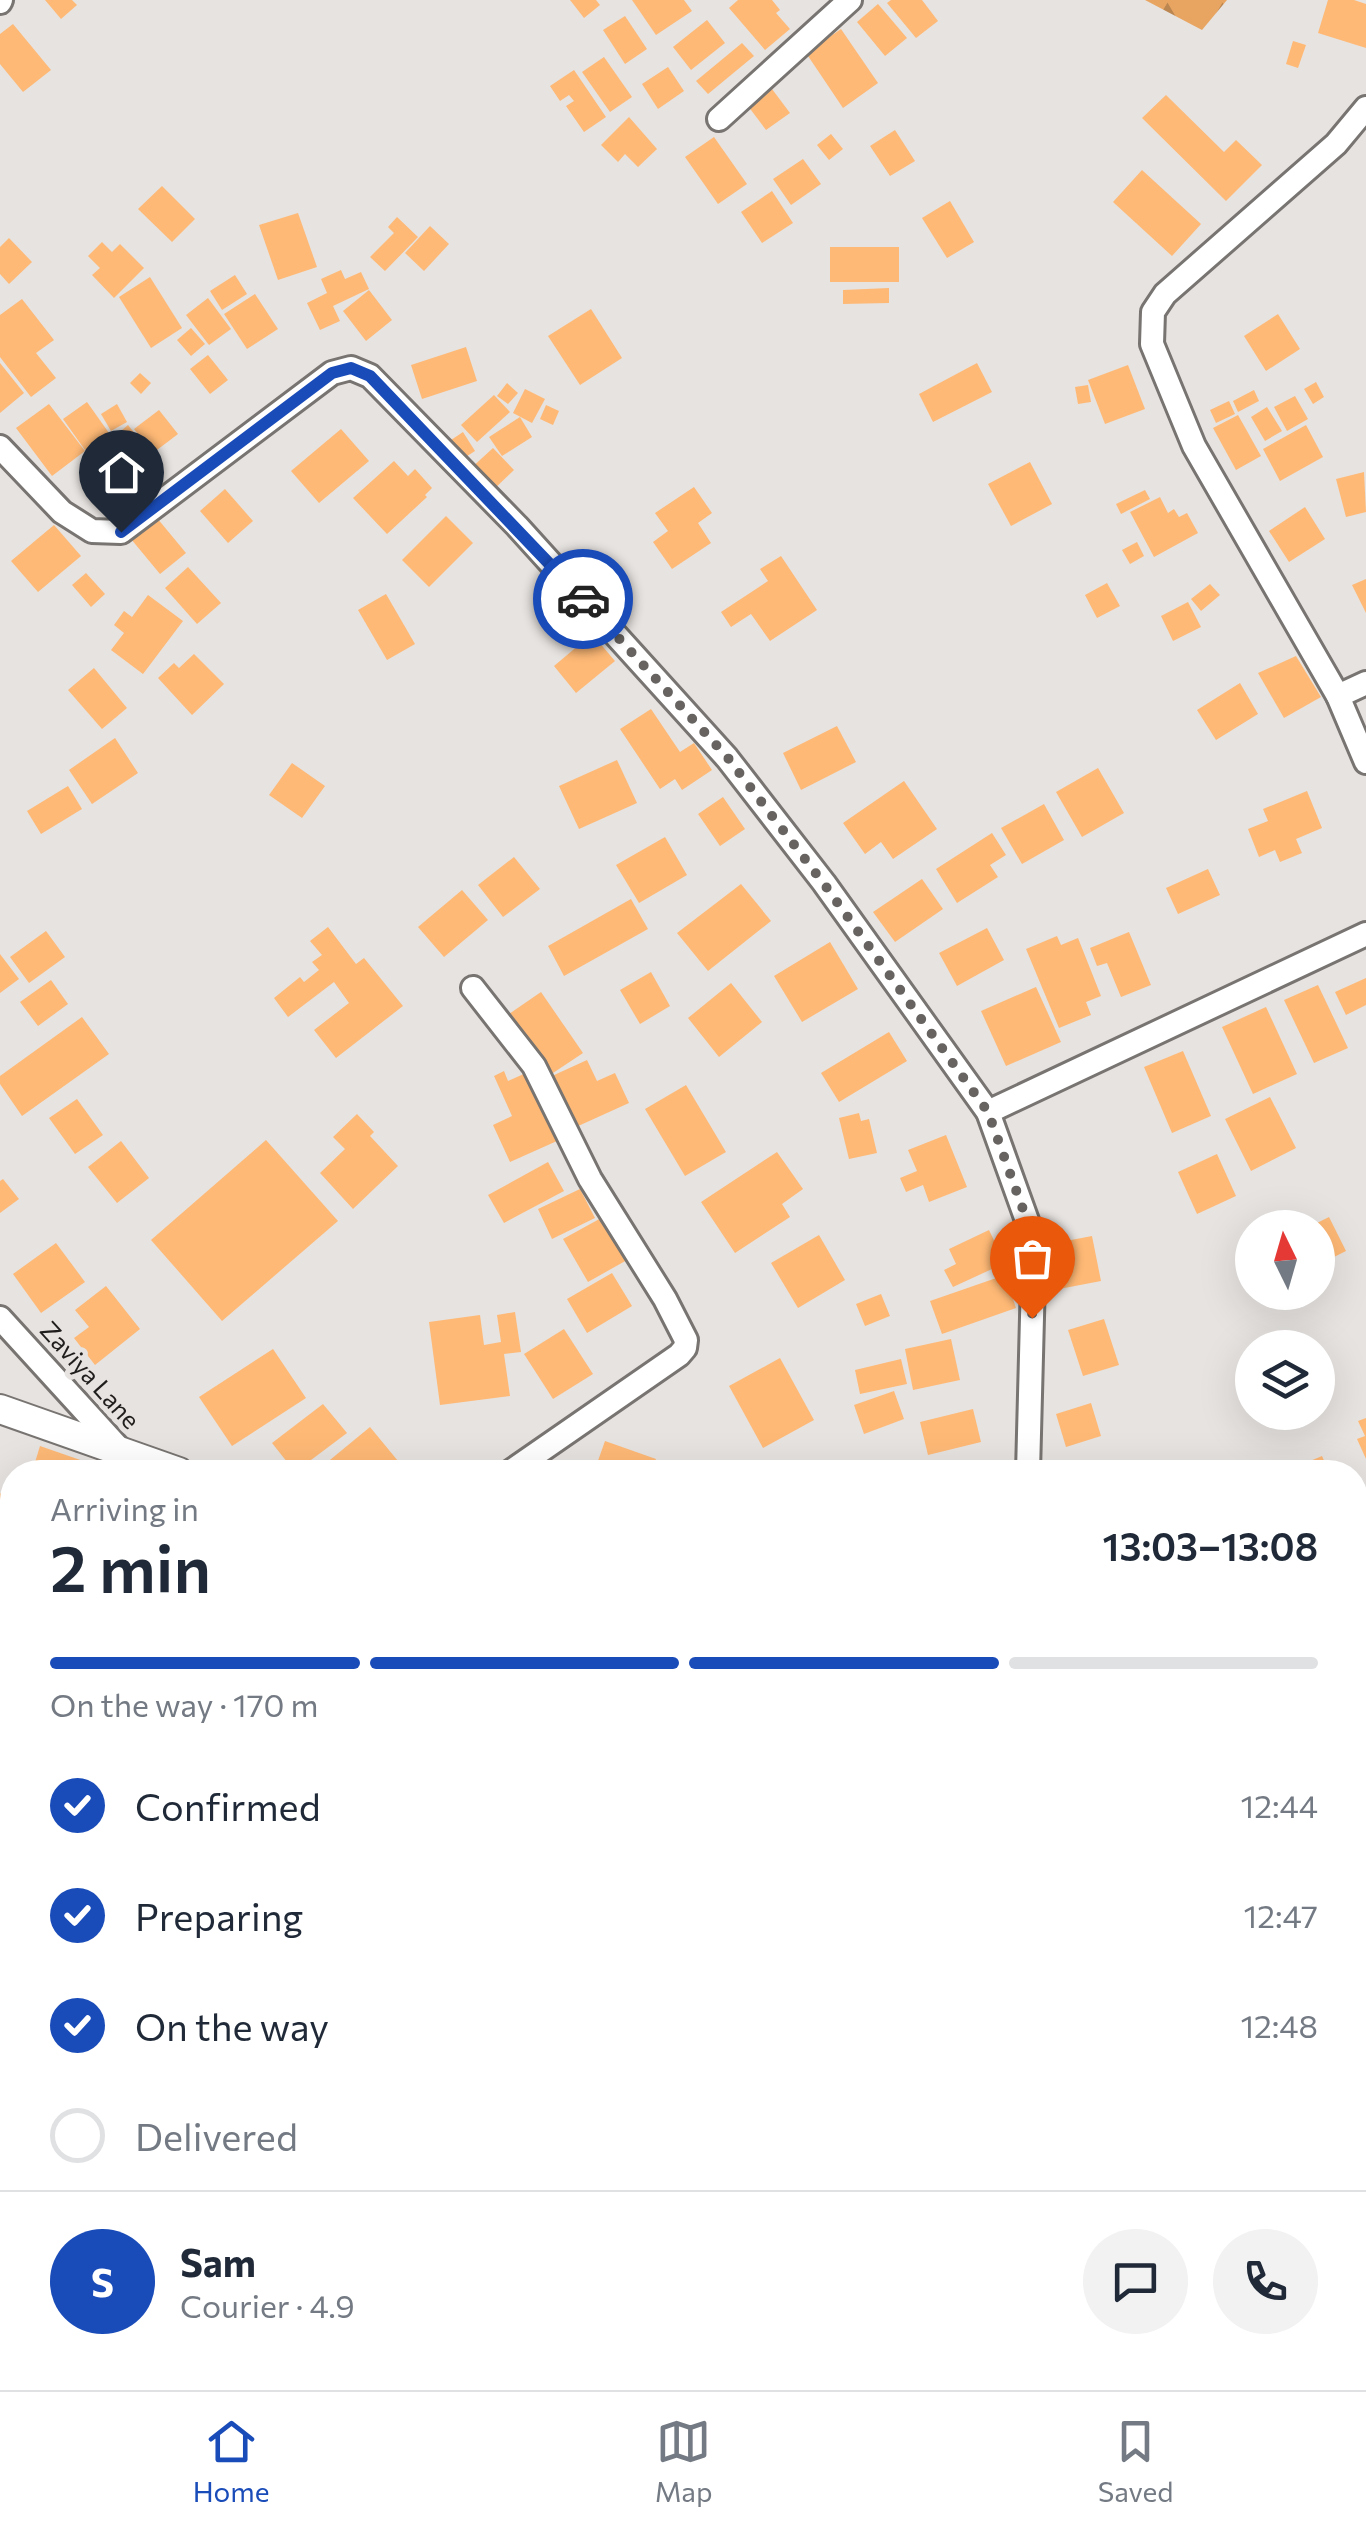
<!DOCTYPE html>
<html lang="en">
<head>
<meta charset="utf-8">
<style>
  :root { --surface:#fff; --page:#f2f2f3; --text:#1f2937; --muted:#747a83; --line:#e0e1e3; --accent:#1a4cb9 }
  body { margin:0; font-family:Commissioner,sans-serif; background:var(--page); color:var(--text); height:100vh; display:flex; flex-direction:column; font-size:38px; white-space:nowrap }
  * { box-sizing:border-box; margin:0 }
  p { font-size:32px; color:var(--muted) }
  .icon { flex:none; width:55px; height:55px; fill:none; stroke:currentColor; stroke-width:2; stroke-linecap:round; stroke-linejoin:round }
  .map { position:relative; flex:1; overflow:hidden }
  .panel { position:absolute; left:0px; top:1460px; width:1368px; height:930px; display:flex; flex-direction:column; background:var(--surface); border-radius:40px 40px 0 0; box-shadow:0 10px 40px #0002 }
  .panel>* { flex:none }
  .needle { width:65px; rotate:355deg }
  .fabs { position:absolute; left:1235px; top:1210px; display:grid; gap:20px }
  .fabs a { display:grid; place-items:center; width:100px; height:100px; border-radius:50%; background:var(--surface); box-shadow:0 10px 40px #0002; font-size:50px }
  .pin { position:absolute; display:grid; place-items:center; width:85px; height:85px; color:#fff; margin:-102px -42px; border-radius:50% 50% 50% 0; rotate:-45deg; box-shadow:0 0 10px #0007 }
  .pin .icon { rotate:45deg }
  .courier { position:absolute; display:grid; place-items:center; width:100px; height:100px; margin:-50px; border:8px solid #1a4cb9; border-radius:50%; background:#fff; color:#222; box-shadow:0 2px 12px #0007 }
  .headline em { font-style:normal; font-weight:600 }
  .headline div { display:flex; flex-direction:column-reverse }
  .headline { display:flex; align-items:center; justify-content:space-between; height:170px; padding:0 50px }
  h1 { font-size:65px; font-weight:600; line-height:75px }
  .bar { display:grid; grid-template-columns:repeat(4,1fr); gap:15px 10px; align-content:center; height:120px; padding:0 50px }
  .bar i { height:12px; border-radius:8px; background:var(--line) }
  .bar .active { background:var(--accent) }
  .bar p { grid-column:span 4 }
  .line { display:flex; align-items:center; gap:25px; padding:0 50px; border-top:2px solid var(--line) }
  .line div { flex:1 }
  .round { display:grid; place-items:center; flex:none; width:105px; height:105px; border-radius:52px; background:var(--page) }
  ol { padding:0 50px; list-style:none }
  li { display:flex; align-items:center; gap:30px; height:110px }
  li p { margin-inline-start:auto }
  li .icon { padding:10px; border-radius:50%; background:var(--accent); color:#fff; stroke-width:4 }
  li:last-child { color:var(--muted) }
  li i { width:55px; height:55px; border:5px solid var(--line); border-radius:50% }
  .tabs { display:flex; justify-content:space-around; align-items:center; height:140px; border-top:2px solid var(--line); background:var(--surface); font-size:28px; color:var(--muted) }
  .tabs a { display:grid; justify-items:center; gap:5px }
  .tabs .active { color:var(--accent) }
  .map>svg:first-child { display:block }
  .forest { fill:url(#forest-firs) }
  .building { fill:#feb976 }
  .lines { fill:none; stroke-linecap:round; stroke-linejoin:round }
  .service-casing { stroke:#777471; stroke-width:16 }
  .minor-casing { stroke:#777471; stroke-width:28 }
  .tertiary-casing { stroke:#777471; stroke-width:32 }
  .service { stroke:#fff; stroke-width:11 }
  .minor { stroke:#fff; stroke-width:22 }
  .tertiary { stroke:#fff; stroke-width:28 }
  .done { stroke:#666361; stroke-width:10; stroke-dasharray:0 18 }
  .route { stroke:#1a4cb9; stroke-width:12 }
  .labels { text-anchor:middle; stroke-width:10; stroke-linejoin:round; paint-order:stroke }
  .street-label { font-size:25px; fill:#201e1d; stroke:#e7e3e0 }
</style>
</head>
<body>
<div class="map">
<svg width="1366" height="2390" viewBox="0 0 1366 2390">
  <defs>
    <pattern id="forest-firs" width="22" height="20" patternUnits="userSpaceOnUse" patternTransform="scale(2.5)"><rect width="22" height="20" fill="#e8a562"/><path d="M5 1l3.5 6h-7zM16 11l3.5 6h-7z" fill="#bc8650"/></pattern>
  </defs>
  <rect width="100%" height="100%" fill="#e7e3e0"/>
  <!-- forest -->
  <path class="forest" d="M1145 0H1227L1202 30Z"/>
  <!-- building -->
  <g class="building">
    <path d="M45 0H72L77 5 61 19Z"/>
    <path d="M570 0H596L600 5 584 18Z"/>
    <path d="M632 0H684L692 11 656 35Z"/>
    <path d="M738 0H772L780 10 776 13 790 29 765 50 729 8Z"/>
    <path d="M891 0H922L938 21 916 38 887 3Z"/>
    <path d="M1328 0H1354L1366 4V48L1318 33Z"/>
    <path d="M878 4 907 38 885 56 857 22Z"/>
    <path d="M625 16 647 49 625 64 603 30Z"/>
    <path d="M707 20 725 43 691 70 673 47Z"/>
    <path d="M13 24 51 70 23 92 0 64V34Z"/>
    <path d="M841 29 878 83 843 108 806 53Z"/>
    <path d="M1293 41 1306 45 1298 68 1286 64Z"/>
    <path d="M742 43 754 56 708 94 696 81Z"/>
    <path d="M604 57 632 97 610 112 582 72Z"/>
    <path d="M668 67 684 91 658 109 642 84Z"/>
    <path d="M574 70 606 117 584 132 566 106 574 101 569 95 560 101 550 86Z"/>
    <path d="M772 89 790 113 766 130 748 106Z"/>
    <path d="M1166 95 1224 152 1236 140 1262 165 1226 201 1142 118Z"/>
    <path d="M629 117 657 149 638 167 625 154 618 162 601 145Z"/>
    <path d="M895 130 915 161 890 176 870 146Z"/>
    <path d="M831 134 843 149 829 160 817 145Z"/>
    <path d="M714 137 747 184 718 204 685 157Z"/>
    <path d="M803 159 821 184 791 205 773 179Z"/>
    <path d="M1142 170 1201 224 1172 256 1113 202Z"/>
    <path d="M162 186 195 219 172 242 138 209Z"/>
    <path d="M772 191 793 223 762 243 741 212Z"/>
    <path d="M950 201 974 242 947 258 922 218Z"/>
    <path d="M298 213 317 267 278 280 259 225Z"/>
    <path d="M397 217 418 237 385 271 370 257 394 233 388 227Z"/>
    <path d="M430 226 449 244 424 271 405 253Z"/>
    <path d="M9 238 32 262 9 284 0 274V247Z"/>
    <path d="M102 242 112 252 120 244 144 268 114 298 92 275 100 268 88 256Z"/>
    <rect x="830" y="247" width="69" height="35"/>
    <path d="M341 270 345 279 361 272 369 289 333 306 340 321 320 330 307 303 327 293 321 279Z"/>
    <path d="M235 275 247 294 222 310 210 291Z"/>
    <path d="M150 277 182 328 151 348 119 297Z"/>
    <path d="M889 288V303L843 304V290Z"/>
    <path d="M369 290 392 320 366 341 343 311Z"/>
    <path d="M255 294 278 329 247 349 224 314Z"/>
    <path d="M208 298 231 329 209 345 186 315Z"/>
    <path d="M22 299 54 340 36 353 56 378 31 397 0 357V315Z"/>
    <path d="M591 309 622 358 580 385 548 336Z"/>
    <path d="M1278 314 1300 349 1266 371 1244 336Z"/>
    <path d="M191 328 205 344 191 356 177 340Z"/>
    <path d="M466 347 477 381 422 399 411 365Z"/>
    <path d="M208 355 228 380 210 394 190 369Z"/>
    <path d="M0 363 24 393 0 413Z"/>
    <path d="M977 363 992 392 933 422 919 394Z"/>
    <path d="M1128 365 1145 409 1105 424 1088 380Z"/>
    <path d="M140 373 151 383 141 394 130 383Z"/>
    <path d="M1316 382 1324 397 1313 404 1304 389Z"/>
    <path d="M507 383 518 393 508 404 497 396Z"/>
    <path d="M1088 385 1091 402 1078 404 1075 387Z"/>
    <path d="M525 389 545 399 532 423 513 413Z"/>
    <path d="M1254 390 1259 401 1238 412 1233 401Z"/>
    <path d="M494 395 510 412 477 442 461 425Z"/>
    <path d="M1295 396 1308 419 1287 431 1274 407Z"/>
    <path d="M1229 401 1235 414 1216 423 1210 410Z"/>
    <path d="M87 402 109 433 85 450 63 419Z"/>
    <path d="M49 404 85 451 52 476 16 428Z"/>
    <path d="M117 404 127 422 111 431 101 414Z"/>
    <path d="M546 405 559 411 553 425 540 419Z"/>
    <path d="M1267 407 1282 431 1265 441 1251 417Z"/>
    <path d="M159 410 178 434 153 453 134 429Z"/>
    <path d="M1238 415 1261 456 1236 470 1213 428Z"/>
    <path d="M520 417 532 437 502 456 489 437Z"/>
    <path d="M128 425 144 445 131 455 115 436Z"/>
    <path d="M1306 425 1323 457 1280 481 1263 449Z"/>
    <path d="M341 429 369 461 319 503 291 471Z"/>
    <path d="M463 432 475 451 461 460 448 442Z"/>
    <path d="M493 448 514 470 490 493 469 470Z"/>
    <path d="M394 461 408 476 415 469 432 488 425 495 427 497 387 534 353 498Z"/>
    <path d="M1030 462 1052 504 1011 526 988 484Z"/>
    <path d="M1364 472 1366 512 1346 517 1336 479Z"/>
    <path d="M694 487 712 513 698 523 711 543 672 569 653 542 668 531 655 513Z"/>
    <path d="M225 489 253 521 228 543 200 511Z"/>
    <path d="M1145 490 1150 499 1121 514 1116 504Z"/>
    <path d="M1160 497 1168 513 1174 509 1179 517 1187 513 1198 533 1154 557 1130 512Z"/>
    <path d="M1305 507 1325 539 1289 562 1269 531Z"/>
    <path d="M446 516 473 543 429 587 402 560Z"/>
    <path d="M157 518 186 553 160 574 131 539Z"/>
    <path d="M54 525 81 556 38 592 11 561Z"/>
    <path d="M1137 542 1144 556 1130 564 1122 550Z"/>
    <path d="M781 556 817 610 770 641 751 614 731 627 721 612 768 581 760 569Z"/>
    <path d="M188 567 221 603 197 624 165 588Z"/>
    <path d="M86 573 105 594 91 607 72 585Z"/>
    <path d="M1366 579V613L1352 585Z"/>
    <path d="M1107 583 1120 606 1097 618 1085 595Z"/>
    <path d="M1210 584 1220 595 1201 611 1191 599Z"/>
    <path d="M386 594 415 644 387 660 358 610Z"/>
    <path d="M148 595 183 621 143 674 111 650 124 633 114 625 124 611 132 617Z"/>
    <path d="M1188 602 1201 627 1173 641 1161 616Z"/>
    <path d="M592 634 615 661 576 693 554 666Z"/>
    <path d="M194 654 224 684 192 715 158 678 174 663 179 668Z"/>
    <path d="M1296 656 1321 697 1284 718 1258 673Z"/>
    <path d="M94 668 127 708 102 729 68 690Z"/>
    <path d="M1240 683 1258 714 1216 740 1197 710Z"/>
    <path d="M651 709 680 752 694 743 712 770 682 790 675 779 660 789 620 729Z"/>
    <path d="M837 726 856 762 801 790 783 753Z"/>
    <path d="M115 738 138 773 92 804 69 770Z"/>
    <path d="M617 760 637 803 579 829 559 786Z"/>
    <path d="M292 763 325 786 302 818 269 795Z"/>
    <path d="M1098 768 1124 813 1082 837 1056 792Z"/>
    <path d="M904 781 937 829 893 859 881 842 865 854 843 823Z"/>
    <path d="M68 786 82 809 41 834 27 811Z"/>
    <path d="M1307 791 1322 828 1296 839 1302 853 1280 862 1275 850 1259 857 1248 829 1268 821 1263 809Z"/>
    <path d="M723 797 745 829 720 846 698 814Z"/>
    <path d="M1044 804 1064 840 1022 864 1001 828Z"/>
    <path d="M992 833 1006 855 990 865 998 877 957 903 936 869Z"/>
    <path d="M665 837 687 875 639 903 616 865Z"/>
    <path d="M514 857 540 889 503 917 478 885Z"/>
    <path d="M1208 869 1220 895 1178 914 1166 888Z"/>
    <path d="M922 879 943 909 895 942 873 912Z"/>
    <path d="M741 884 771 921 708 971 677 933Z"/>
    <path d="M462 890 488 920 444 957 418 927Z"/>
    <path d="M631 899 648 929 564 976 548 946Z"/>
    <path d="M328 927 356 964 364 958 403 1006 336 1058 314 1030 349 1003 334 982 288 1017 274 998 300 977 304 982 319 970 312 962 322 955 310 941Z"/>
    <path d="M987 928 1004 960 957 986 939 953Z"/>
    <path d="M46 931 65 957 29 983 10 957Z"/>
    <path d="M1129 932 1151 985 1121 997 1107 963 1097 966 1090 948Z"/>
    <path d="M1057 936 1061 945 1078 938 1101 996 1086 1002 1091 1015 1059 1028 1026 949Z"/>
    <path d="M830 942 858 989 802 1022 774 976Z"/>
    <path d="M0 954 19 979 0 993Z"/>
    <path d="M651 972 670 1006 640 1024 620 990Z"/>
    <path d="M1366 978V1005L1346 1015 1335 992Z"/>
    <path d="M51 980 68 1004 38 1026 20 1002Z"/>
    <path d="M731 983 762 1022 719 1057 688 1018Z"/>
    <path d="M1318 985 1348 1048 1314 1063 1284 1000Z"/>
    <path d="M1036 987 1061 1042 1006 1066 981 1011Z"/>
    <path d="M541 992 583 1053 550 1075 509 1014Z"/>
    <path d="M1266 1007 1297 1074 1253 1094 1222 1027Z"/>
    <path d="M82 1017 109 1054 22 1116 0 1084V1076Z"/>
    <path d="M889 1032 907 1061 839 1102 821 1073Z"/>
    <path d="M1183 1051 1211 1116 1172 1133 1144 1067Z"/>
    <path d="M587 1060 597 1081 615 1073 629 1103 576 1127 552 1076Z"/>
    <path d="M504 1071 508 1081 526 1073 557 1141 510 1162 493 1125 512 1116 494 1076Z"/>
    <path d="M686 1085 726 1152 685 1176 645 1109Z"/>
    <path d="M1270 1097 1296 1148 1251 1171 1225 1119Z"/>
    <path d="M77 1099 103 1135 75 1154 49 1118Z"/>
    <path d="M859 1113 861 1121 869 1119 877 1153 849 1159 839 1118Z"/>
    <path d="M357 1114 374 1132 370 1136 398 1166 353 1209 320 1173 345 1149 333 1137Z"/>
    <path d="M946 1135 967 1187 929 1202 923 1185 906 1192 900 1178 917 1171 908 1150Z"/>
    <path d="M266 1140 338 1221 222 1321 151 1240Z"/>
    <path d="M121 1141 149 1178 117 1203 88 1167Z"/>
    <path d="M777 1152 803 1189 782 1204 790 1217 735 1253 701 1202Z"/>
    <path d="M1217 1154 1236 1196 1197 1214 1178 1172Z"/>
    <path d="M548 1162 564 1191 504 1223 488 1195Z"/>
    <path d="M3 1179 19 1199 0 1213V1181Z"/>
    <path d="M580 1189 595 1218 552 1239 538 1209Z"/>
    <path d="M603 1217 627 1260 588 1282 563 1239Z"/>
    <path d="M1329 1217 1346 1251 1324 1262 1318 1249V1228H1307Z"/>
    <path d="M989 1230 1005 1263 953 1287 944 1270 956 1264 949 1249Z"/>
    <path d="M819 1235 845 1280 798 1308 771 1263Z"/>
    <path d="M1092 1236 1101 1281 1054 1290 1045 1245Z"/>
    <path d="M56 1243 85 1282 41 1313 13 1274Z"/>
    <path d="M612 1273 632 1306 587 1333 567 1299Z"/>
    <path d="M1005 1275 1016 1308 942 1334 930 1301Z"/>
    <path d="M106 1286 140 1329 95 1365 74 1338 89 1327 75 1310Z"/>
    <path d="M881 1294 890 1316 865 1326 856 1304Z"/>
    <path d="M515 1312 521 1352 504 1354 510 1396 440 1405 429 1322 480 1315 484 1345 501 1342 497 1315Z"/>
    <path d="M1104 1319 1119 1365 1083 1376 1068 1330Z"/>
    <path d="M564 1329 593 1374 553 1399 524 1354Z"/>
    <path d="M951 1339 960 1380 913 1390 905 1349Z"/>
    <path d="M273 1349 306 1398 232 1446 199 1397Z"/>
    <path d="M780 1358 814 1420 763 1448 729 1386Z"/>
    <path d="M901 1359 907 1384 860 1394 855 1370Z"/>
    <path d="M894 1391 904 1419 864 1434 854 1405Z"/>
    <path d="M1091 1403 1101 1436 1066 1447 1056 1414Z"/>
    <path d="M323 1404 347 1433 295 1472 272 1443Z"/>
    <path d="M973 1409 981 1442 928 1455 920 1422Z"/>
    <path d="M1366 1418V1459L1357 1439 1365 1436 1358 1421Z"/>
    <path d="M370 1427 398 1461 384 1472H321L319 1469Z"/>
    <path d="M605 1441 656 1459 651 1472H594Z"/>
    <path d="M40 1446 89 1463 86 1472H32Z"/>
    <path d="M1322 1456 1329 1472H1284Z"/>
    <path d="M12 1479V1510L2 1522 0 1494Z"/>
    <path d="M1362 1531 1366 1538V1575L1355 1556V1535Z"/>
    <path d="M1366 1636V1717L1355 1722V1682L1365 1677 1355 1657V1641Z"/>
    <path d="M12 1740V1789L9 1792 0 1781V1749Z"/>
    <path d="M1355 1745 1366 1768V1772L1355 1778Z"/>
    <path d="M1366 1818V1970L1355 1975V1824Z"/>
    <path d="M1355 2003 1366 2028V2039L1355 2044Z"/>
    <path d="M1366 2061V2092L1355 2065Z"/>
    <path d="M8 2074 12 2079V2108L1 2116 0 2080Z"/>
    <path d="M1355 2076 1366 2100V2153L1355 2158Z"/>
    <path d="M12 2200V2226L0 2213Z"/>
    <path d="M160 2378H196L203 2390H166Z"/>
    <path d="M201 2378H242L247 2390H221L219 2385 206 2390Z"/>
    <path d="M250 2378H301L305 2390H254Z"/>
    <path d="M586 2378H650L654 2386 646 2390H557Z"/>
    <path d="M718 2378H782L785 2387 722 2390Z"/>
    <path d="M1225 2378H1275L1278 2387 1267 2390H1229Z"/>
  </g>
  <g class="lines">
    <!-- service casing -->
    <g class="service-casing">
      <path id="service" d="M865 2378 869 2390"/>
    </g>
    <!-- minor casing -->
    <g class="minor-casing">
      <g id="minor">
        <path d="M0 2 1 0"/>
        <path d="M1366 108 1336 144 1165 294 1153 312 1152 344 1194 446 1338 696 1366 762"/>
        <path d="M719 119 850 0"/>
        <path d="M0 447 62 512 92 531 121 532 332 373 351 368 370 376 517 526 727 758 824 883 988 1112 1034 1240 1028 1472"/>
        <path d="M1338 696 1366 683"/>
        <path d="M473 988 534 1066 590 1179 665 1299 686 1340 685 1348 679 1355 510 1472"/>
        <path d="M988 1112 1366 934"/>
        <path d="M0 1318 125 1455 136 1472"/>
        <path d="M0 1691 12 1683"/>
        <path d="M1355 1983 1366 1978"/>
        <path d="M683 2378 689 2390"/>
        <path d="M56 2390 81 2378"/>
      </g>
    </g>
    <!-- tertiary casing -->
    <g class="tertiary-casing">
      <g id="tertiary">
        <path d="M0 1409 179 1472"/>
        <path d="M1355 2277 1366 2302"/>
      </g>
    </g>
    <!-- service -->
    <use href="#service" class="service"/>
    <!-- minor -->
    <use href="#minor" class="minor"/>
    <!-- tertiary -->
    <use href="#tertiary" class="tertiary"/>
  </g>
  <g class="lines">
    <!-- done -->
    <path class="done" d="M583 599 728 758 824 884 988 1112 1034 1240 1032 1318"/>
    <!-- route -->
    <path class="route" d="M121 532 332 373 351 368 370 376 583 599"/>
  </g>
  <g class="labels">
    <!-- street labels -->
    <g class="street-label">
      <text transform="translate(90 1375) rotate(48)" y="9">Zaviya Lane</text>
    </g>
  </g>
</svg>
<div class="fabs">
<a><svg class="needle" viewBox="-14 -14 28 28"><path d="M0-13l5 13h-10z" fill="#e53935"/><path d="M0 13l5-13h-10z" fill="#747a83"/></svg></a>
<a><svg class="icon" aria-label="layers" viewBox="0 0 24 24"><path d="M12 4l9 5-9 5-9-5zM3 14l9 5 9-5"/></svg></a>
</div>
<div class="pin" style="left:1032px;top:1318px;background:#ea580c"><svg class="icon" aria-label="bag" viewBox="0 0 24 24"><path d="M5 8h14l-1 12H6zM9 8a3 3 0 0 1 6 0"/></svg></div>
<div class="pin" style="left:121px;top:532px;background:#1f2937"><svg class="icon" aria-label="home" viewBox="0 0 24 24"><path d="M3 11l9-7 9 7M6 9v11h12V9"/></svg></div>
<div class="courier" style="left:583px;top:599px"><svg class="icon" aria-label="car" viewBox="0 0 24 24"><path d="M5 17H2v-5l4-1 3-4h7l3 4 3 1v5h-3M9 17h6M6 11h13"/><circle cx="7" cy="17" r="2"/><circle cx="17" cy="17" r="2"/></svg></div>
<section class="panel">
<div class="headline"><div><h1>2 min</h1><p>Arriving in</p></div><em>13:03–13:08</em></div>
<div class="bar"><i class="active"></i><i class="active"></i><i class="active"></i><i></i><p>On the way · 170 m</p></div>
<ol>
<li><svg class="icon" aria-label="check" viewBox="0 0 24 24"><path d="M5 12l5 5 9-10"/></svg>Confirmed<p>12:44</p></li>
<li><svg class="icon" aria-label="check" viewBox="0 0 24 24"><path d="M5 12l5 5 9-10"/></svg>Preparing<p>12:47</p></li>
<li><svg class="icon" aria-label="check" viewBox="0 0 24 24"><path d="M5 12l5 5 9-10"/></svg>On the way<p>12:48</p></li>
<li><i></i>Delivered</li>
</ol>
<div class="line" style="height:180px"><b class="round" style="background:var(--accent);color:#fff">S</b><div><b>Sam</b><p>Courier · 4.9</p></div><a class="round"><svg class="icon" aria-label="chat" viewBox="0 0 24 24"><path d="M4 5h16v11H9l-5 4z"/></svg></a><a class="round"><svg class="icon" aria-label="phone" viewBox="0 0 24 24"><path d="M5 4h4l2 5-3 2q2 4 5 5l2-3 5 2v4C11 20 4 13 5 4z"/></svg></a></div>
</section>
</div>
<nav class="tabs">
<a class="active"><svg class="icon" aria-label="home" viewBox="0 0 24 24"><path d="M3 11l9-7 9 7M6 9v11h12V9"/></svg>Home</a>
<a><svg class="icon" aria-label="map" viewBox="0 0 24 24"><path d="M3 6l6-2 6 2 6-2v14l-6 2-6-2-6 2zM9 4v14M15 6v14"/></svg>Map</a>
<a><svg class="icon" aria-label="saved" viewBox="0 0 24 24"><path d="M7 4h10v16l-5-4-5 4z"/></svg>Saved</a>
</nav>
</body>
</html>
